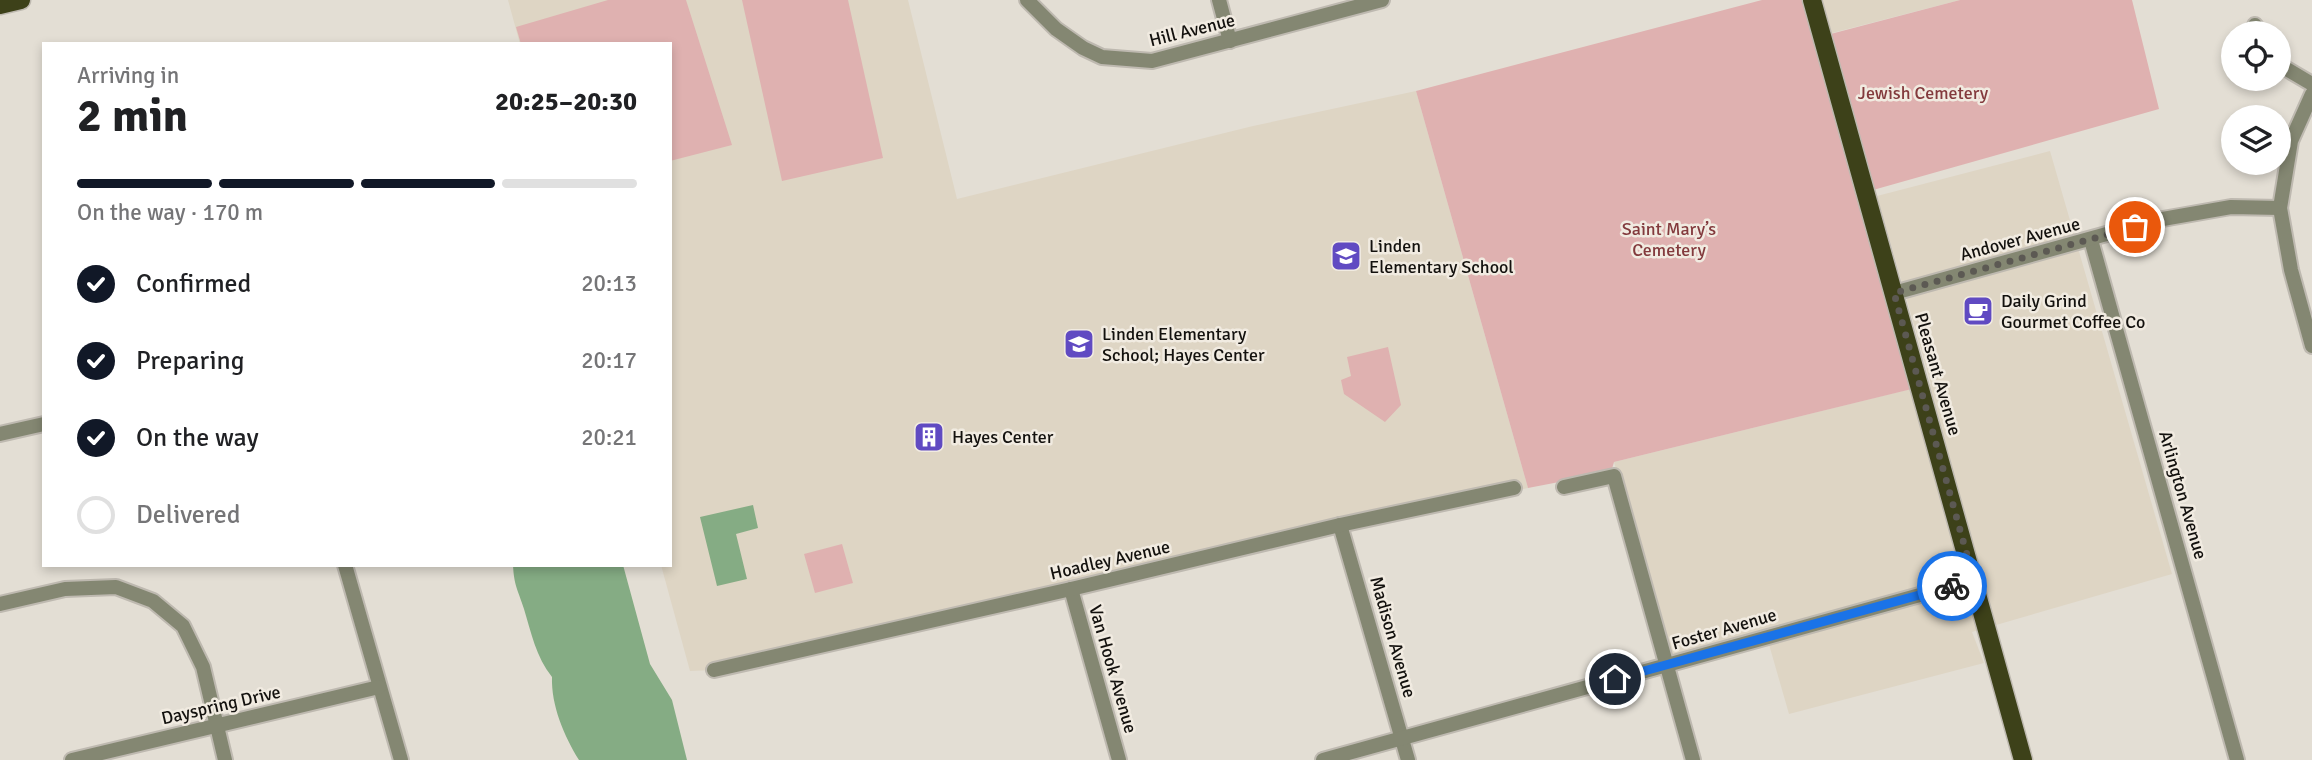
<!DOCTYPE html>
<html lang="en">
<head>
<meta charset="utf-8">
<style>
  :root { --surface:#fff; --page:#f2f2f2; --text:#202124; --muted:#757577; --line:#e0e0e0; --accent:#111827 }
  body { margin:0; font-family:Signika,sans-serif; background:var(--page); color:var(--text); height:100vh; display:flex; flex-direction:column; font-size:26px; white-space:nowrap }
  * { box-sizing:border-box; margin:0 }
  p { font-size:23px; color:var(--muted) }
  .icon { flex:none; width:38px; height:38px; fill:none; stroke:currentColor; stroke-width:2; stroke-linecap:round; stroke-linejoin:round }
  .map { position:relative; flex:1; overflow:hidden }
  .drawer { position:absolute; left:42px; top:42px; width:630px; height:525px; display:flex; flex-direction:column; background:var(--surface); border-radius:0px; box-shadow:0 4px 10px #0003 }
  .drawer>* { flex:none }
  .buttons { position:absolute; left:2221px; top:21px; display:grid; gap:14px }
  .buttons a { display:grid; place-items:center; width:70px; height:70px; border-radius:50%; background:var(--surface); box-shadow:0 4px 10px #0003; font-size:35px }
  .pin { position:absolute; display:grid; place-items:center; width:60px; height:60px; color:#fff; margin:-30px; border:4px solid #fff; border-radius:50%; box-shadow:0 2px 7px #0007 }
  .courier { position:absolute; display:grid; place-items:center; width:70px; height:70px; margin:-35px; border:5px solid #1a73e8; border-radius:50%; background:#fff; color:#222; box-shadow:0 2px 9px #0007 }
  .head em { font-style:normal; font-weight:700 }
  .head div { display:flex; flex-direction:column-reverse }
  .head { display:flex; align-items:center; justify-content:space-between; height:119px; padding:0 35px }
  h1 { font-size:46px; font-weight:700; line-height:52px }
  .bar { display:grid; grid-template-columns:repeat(4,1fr); gap:10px 7px; align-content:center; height:84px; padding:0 35px }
  .bar i { height:9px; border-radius:5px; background:var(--line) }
  .bar .active { background:var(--accent) }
  .bar p { grid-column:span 4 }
  ol { padding:0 35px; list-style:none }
  li { display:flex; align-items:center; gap:21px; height:77px }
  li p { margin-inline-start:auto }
  li .icon { padding:7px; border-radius:50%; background:var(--accent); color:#fff; stroke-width:4 }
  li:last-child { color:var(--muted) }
  li i { width:38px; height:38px; border:4px solid var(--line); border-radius:50% }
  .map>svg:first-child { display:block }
  .built { fill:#ded5c4 }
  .green { fill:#dfb1b0 }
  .water { fill:#85ac84 }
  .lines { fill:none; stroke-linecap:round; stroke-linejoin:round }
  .minor-casing { stroke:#beb9b0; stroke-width:18 }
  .major-casing { stroke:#beb9b0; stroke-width:21 }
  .minor { stroke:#848772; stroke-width:14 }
  .major { stroke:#3d4119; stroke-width:18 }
  .done { stroke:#5c5953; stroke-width:7; stroke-dasharray:0 12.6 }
  .route { stroke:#1a73e8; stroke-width:9 }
  .labels { text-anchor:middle; stroke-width:5; stroke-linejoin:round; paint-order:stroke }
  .street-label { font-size:18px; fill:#13110e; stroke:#f1ebe1 }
  .park-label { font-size:18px; fill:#833a3d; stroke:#f1ebe1 }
  .poi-label { font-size:18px; fill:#13110e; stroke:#f1ebe1; text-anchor:start }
</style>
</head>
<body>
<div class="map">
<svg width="2312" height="760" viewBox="0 0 2312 760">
  <rect width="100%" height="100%" fill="#e3ded4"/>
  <!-- built -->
  <g class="built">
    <path d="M508 0H908L957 199 1253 126 1416 91 1528 488 1340 525 714 670 690 671 661 565H670V44H520Z"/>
    <path d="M1822 0H1960L1832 33Z"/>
    <path d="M2050 151 2172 574 1972 632 1984 663 1789 714 1766 634 1671 660 1614 462 1931 384 1877 196Z"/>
  </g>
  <!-- green -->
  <g class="green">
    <path d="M608 0H686L732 145 670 161V44H521L516 27Z"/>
    <path d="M742 0H848L883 158 782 181Z"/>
    <path d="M1762 0H1812L1823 36 1960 0H2132L2159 109 1866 192 1920 387 1614 462 1611 472 1528 488 1416 91Z"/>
    <path d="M1388 347 1401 405 1385 422 1344 394 1341 380 1351 376 1347 357Z"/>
    <path d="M842 544 853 583 815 593 804 554Z"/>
  </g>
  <!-- water -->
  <g class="water">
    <path d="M753 505 758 528 736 534 747 579 717 586 700 517Z"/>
    <path d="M513 565H623L650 664 672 700 687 760H579C564 736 551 705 552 677 536 657 531 632 524 609 518 590 514 586 513 565Z"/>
  </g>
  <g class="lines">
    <!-- minor casing -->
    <g class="minor-casing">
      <g id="minor">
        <path d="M1027 0 1056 29 1083 48 1102 57 1152 61 1382 0"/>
        <path d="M1219 0 1230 41"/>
        <path d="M2255 25 2256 33"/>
        <path d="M2278 64 2312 84"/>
        <path d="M2312 94 2291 141 2280 208 2291 270 2312 346"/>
        <path d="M2091 240 2237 760"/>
        <path d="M1894 293 2157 220 2231 207 2280 208"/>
        <path d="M0 434 44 424"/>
        <path d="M1564 487 1614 476 1693 760"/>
        <path d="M1340 525 1408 760"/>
        <path d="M345 565 401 760"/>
        <path d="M1071 589 1119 760"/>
        <path d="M0 604 65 589 116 587 153 601 183 626 203 667 225 760"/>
        <path d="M714 670 1071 589 1340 525 1514 488"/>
        <path d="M72 760 379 687"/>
        <path d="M1323 760 1974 580"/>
      </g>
    </g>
    <!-- major casing -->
    <g class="major-casing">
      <g id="major">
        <path d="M1812 0 2023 760"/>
        <path d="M0 5 21 0"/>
      </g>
    </g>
    <!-- minor -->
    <use href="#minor" class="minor"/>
    <!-- major -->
    <use href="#major" class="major"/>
  </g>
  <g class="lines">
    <!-- done -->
    <path class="done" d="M1952 586 1974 580 1894 293 2135 227"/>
    <!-- route -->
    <path class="route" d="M1615 679 1952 586"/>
  </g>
  <!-- icons -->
  <defs>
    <g id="school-square" transform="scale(1.575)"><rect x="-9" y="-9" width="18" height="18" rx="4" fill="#604ac2" stroke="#f1ebe1"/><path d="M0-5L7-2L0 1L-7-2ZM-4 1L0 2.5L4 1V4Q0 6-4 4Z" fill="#fff"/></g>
    <g id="cafe-square" transform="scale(1.575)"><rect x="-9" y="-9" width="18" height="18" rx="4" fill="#604ac2" stroke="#f1ebe1"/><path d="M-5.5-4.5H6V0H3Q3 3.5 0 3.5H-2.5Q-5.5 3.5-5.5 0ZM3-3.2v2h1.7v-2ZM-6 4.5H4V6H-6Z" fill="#fff"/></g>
    <g id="building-square" transform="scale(1.575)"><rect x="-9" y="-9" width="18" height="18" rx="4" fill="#604ac2" stroke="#f1ebe1"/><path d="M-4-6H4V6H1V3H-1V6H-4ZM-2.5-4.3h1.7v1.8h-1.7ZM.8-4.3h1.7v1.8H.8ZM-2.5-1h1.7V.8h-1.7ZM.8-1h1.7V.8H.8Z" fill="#fff"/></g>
  </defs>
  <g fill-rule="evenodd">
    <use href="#school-square" x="1346" y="256"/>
    <use href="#cafe-square" x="1978" y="311"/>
    <use href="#school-square" x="1079" y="344"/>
    <use href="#building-square" x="929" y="437"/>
  </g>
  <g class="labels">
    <!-- street labels -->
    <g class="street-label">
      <text transform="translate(1192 30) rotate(-14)" y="6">Hill Avenue</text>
      <text transform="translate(2020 239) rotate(-15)" y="6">Andover Avenue</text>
      <text transform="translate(1938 374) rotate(74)" y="6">Pleasant Avenue</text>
      <text transform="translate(2183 495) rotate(74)" y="6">Arlington Avenue</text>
      <text transform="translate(1110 560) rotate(-13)" y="6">Hoadley Avenue</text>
      <text transform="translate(1724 629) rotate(-16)" y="6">Foster Avenue</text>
      <text transform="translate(1393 637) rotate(74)" y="6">Madison Avenue</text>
      <text transform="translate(1113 669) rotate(74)" y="6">Van Hook Avenue</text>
      <text transform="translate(221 705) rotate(-13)" y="6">Dayspring Drive</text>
    </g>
    <!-- park labels -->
    <g class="park-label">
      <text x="1923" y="99">Jewish Cemetery</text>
      <text x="1669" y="235">Saint Mary’s<tspan x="1669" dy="21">Cemetery</tspan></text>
    </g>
    <!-- poi labels -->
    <g class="poi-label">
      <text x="1369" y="252">Linden<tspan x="1369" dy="21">Elementary School</tspan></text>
      <text x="2001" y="307">Daily Grind<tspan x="2001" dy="21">Gourmet Coffee Co</tspan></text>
      <text x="1102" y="340">Linden Elementary<tspan x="1102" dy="21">School; Hayes Center</tspan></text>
      <text x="952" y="443">Hayes Center</text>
    </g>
  </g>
</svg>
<div class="buttons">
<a><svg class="icon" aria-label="locate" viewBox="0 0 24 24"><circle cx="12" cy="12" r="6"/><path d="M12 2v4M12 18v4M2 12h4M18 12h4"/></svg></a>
<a><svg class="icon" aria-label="layers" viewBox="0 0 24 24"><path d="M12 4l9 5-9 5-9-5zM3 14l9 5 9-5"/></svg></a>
</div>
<div class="pin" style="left:2135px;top:227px;background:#ea580c"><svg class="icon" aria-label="bag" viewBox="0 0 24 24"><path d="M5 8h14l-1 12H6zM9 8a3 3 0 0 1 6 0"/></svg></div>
<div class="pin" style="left:1615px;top:679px;background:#1f2937"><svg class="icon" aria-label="home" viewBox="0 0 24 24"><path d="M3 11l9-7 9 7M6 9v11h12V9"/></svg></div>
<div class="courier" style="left:1952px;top:586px"><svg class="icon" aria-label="bike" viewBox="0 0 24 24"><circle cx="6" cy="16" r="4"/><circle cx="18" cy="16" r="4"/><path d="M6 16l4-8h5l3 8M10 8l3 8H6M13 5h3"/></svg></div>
<section class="drawer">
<div class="head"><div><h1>2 min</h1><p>Arriving in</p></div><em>20:25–20:30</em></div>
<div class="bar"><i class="active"></i><i class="active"></i><i class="active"></i><i></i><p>On the way · 170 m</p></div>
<ol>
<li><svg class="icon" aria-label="check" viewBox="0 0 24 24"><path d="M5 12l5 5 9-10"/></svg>Confirmed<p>20:13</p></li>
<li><svg class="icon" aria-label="check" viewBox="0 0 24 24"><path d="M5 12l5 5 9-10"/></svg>Preparing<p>20:17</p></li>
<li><svg class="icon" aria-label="check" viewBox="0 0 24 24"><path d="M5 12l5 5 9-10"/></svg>On the way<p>20:21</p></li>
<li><i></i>Delivered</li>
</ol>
</section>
</div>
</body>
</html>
